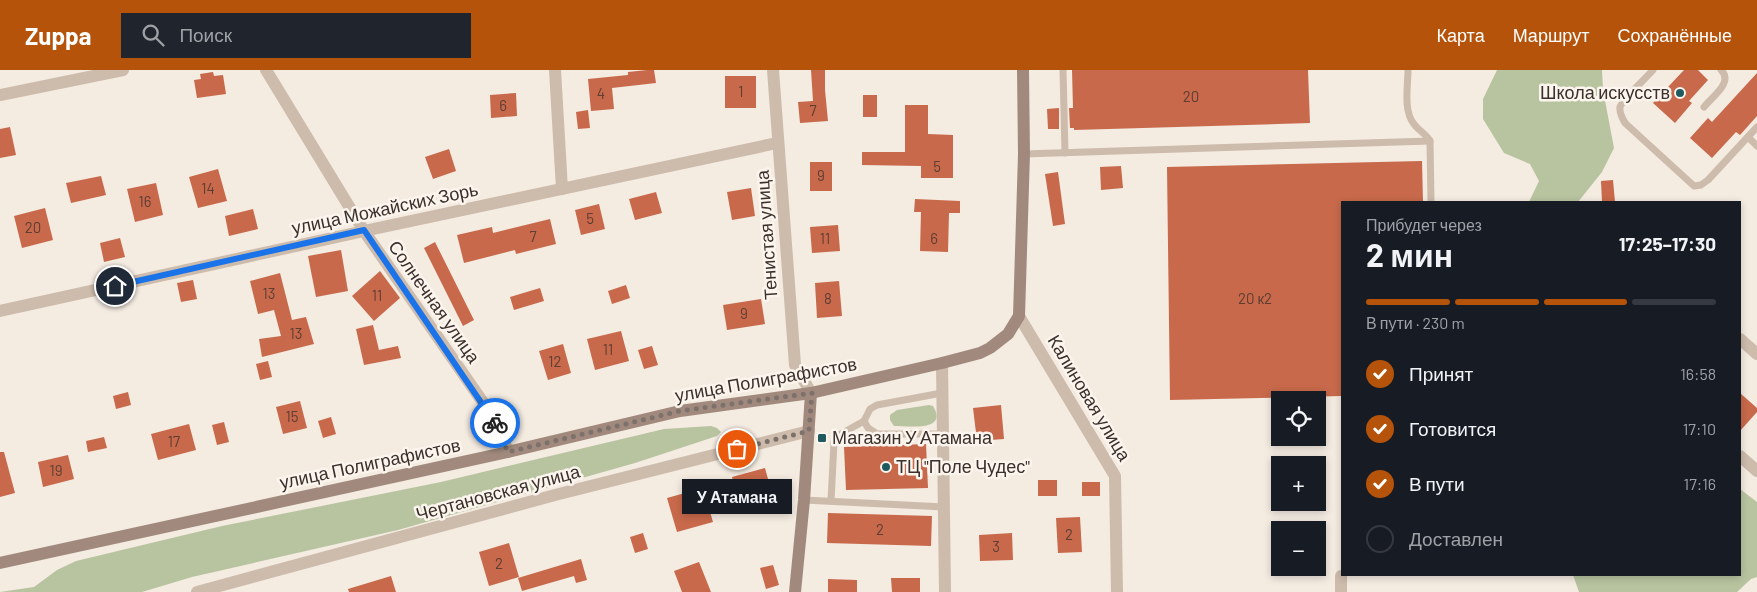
<!DOCTYPE html>
<html lang="ru">
<head>
<meta charset="utf-8">
<style>
  :root { --surface:#171b24; --page:#20242c; --text:#f1f3f6; --muted:#9ea1a6; --line:#363941; --accent:#b45309 }
  body { margin:0; font-family:Barlow,sans-serif; background:var(--page); color:var(--text); height:100vh; display:flex; flex-direction:column; font-size:19px; white-space:nowrap }
  * { box-sizing:border-box; margin:0 }
  p { font-size:16px; color:var(--muted) }
  .icon { flex:none; width:28px; height:28px; fill:none; stroke:currentColor; stroke-width:2; stroke-linecap:round; stroke-linejoin:round }
  .map { position:relative; flex:1; overflow:hidden }
  .drawer { position:absolute; left:1341px; top:131px; width:400px; height:375px; display:flex; flex-direction:column; background:var(--surface); border-radius:0px; box-shadow:0 2px 8px #0003 }
  .drawer>* { flex:none }
  .tools { position:absolute; left:1271px; top:321px; display:grid; gap:10px }
  .tools a { display:grid; place-items:center; width:55px; height:55px; border-radius:0px; background:var(--surface); box-shadow:0 2px 8px #0003; font-size:25px }
  .pin { position:absolute; display:grid; place-items:center; width:42px; height:42px; color:#fff; margin:-21px; border:2px solid #fff; border-radius:50%; box-shadow:0 1px 5px #0007 }
  .courier { position:absolute; display:grid; place-items:center; width:50px; height:50px; margin:-25px; border:4px solid #1a73e8; border-radius:50%; background:#fff; color:#222; box-shadow:0 1px 6px #0007 }
  .bubble { position:absolute; height:35px; border-radius:0px; background:var(--surface); box-shadow:0 2px 8px #0003; font-size:16px; font-weight:700; line-height:35px; text-align:center }
  .headline em { font-style:normal; font-weight:700 }
  .headline div { display:flex; flex-direction:column-reverse }
  .headline { display:flex; align-items:center; justify-content:space-between; height:85px; padding:0 25px }
  h1 { font-size:32px; font-weight:700; line-height:38px }
  .bar { display:grid; grid-template-columns:repeat(4,1fr); gap:8px 5px; align-content:center; height:60px; padding:0 25px }
  .bar i { height:6px; border-radius:4px; background:var(--line) }
  .bar .current { background:var(--accent) }
  .bar p { grid-column:span 4 }
  ol { padding:0 25px; list-style:none }
  li { display:flex; align-items:center; gap:15px; height:55px }
  li p { margin-inline-start:auto }
  li .icon { padding:5px; border-radius:50%; background:var(--accent); color:#fff; stroke-width:4 }
  li:last-child { color:var(--muted) }
  li i { width:28px; height:28px; border:2px solid var(--line); border-radius:50% }
  header { display:flex; align-items:center; gap:30px; box-sizing:border-box; height:70px; padding:0 25px; background:var(--accent); color:#fff }
  header strong { font-size:24px }
  nav { display:flex; gap:28px; margin-inline-start:auto; font-size:18px }
  .search { width:350px; height:45px; background:var(--page); display:flex; align-items:center; gap:12px; box-sizing:border-box; padding:0 18px; border-radius:0px; color:var(--muted); font-size:19px }
  .map>svg:first-child { display:block }
  .green { fill:#b8c4a0 }
  .building { fill:#c8694b }
  .lines { fill:none; stroke-linecap:round; stroke-linejoin:round }
  .lane { stroke:#cdbbac; stroke-width:7 }
  .street { stroke:#cdbbac; stroke-width:12 }
  .secondary { stroke:#a18a7d; stroke-width:12 }
  .done { stroke:#7c716b; stroke-width:5; stroke-dasharray:0 9 }
  .route { stroke:#1a73e8; stroke-width:6 }
  .poi-dot { fill:#1f5a5e; stroke:#fbf5ee; stroke-width:2 }
  .labels { text-anchor:middle; stroke-width:5; stroke-linejoin:round; paint-order:stroke }
  .number-label { font-size:15px; fill:#5e3e33 }
  .poi-label { font-size:18px; fill:#3b302b; stroke:#fbf5ee; text-anchor:start }
  .street-label { font-size:18px; fill:#3b302b; stroke:#fbf5ee }
</style>
</head>
<body>
<header>
<strong>Zuppa</strong>
<div class="search"><svg class="icon" aria-label="search" viewBox="0 0 24 24"><circle cx="10" cy="10" r="6"/><path d="M15 15l6 6"/></svg>Поиск</div>
<nav><a>Карта</a><a>Маршрут</a><a>Сохранённые</a></nav>
</header>
<div class="map">
<svg width="1757" height="522" viewBox="0 0 1757 522">
  <rect width="100%" height="100%" fill="#f4ebe1"/>
  <!-- green -->
  <g class="green">
    <path d="M1497 0H1602L1603 20 1614 78 1602 102 1578 132H1529L1539 111 1530 94 1504 83 1483 49V29Z"/>
    <path d="M929 335 933 336C949 362 908 356 894 356L890 350V345L897 340Z"/>
    <path d="M711 356 717 358 721 362 717 366 635 393 398 460 192 507 142 522H0L34 517 57 500 76 491 222 456 441 412 664 359Z"/>
    <path d="M1740 419 1757 432V507L1751 509 1737 522H1579L1573 505H1740Z"/>
  </g>
  <!-- building -->
  <g class="building">
    <path d="M647 0H654L656 13 612 18 614 39 591 41 588 9 628 5V2Z"/>
    <path d="M811 0H825V20L828 51 800 53 798 32 813 31Z"/>
    <path d="M1072 0H1308L1310 53 1074 60V58H1070L1069 38H1073Z"/>
    <path d="M1684 0H1698L1708 10 1689 31 1692 33 1675 53 1653 33Z"/>
    <path d="M213 2 214 6 223 5 226 24 197 28 194 10 201 9 200 4Z"/>
    <path d="M1757 3V46L1740 65 1736 62 1712 88 1690 68 1708 48 1712 52Z"/>
    <rect x="725" y="6" width="31" height="32"/>
    <path d="M516 23 517 46 491 48 490 25Z"/>
    <rect x="863" y="25" width="14" height="22"/>
    <path d="M905 35H928V64L953 65V108H921V96L862 95V82H905Z"/>
    <path d="M1059 38V59H1048L1047 39Z"/>
    <path d="M588 40 590 58 578 59 576 42Z"/>
    <path d="M10 57 16 85 0 88V59Z"/>
    <path d="M449 79 456 101 433 109 425 87Z"/>
    <path d="M1422 91 1423 132H1342V326L1170 330 1167 97Z"/>
    <rect x="810" y="92" width="22" height="29"/>
    <path d="M1121 96 1123 118 1101 120 1100 97Z"/>
    <path d="M218 99 227 131 198 138 189 107Z"/>
    <path d="M1058 102 1065 154 1053 156 1045 104Z"/>
    <path d="M101 106 106 125 71 133 66 113Z"/>
    <path d="M1613 110 1615 132H1602L1601 111Z"/>
    <path d="M156 113 163 145 135 152 127 119Z"/>
    <path d="M751 118 755 146 732 150 727 122Z"/>
    <path d="M656 122 662 143 635 150 629 129Z"/>
    <path d="M915 129 960 131V143H949L948 182 920 181 921 142H914Z"/>
    <path d="M599 134 605 159 581 165 575 140Z"/>
    <path d="M45 138 53 170 22 178 14 146Z"/>
    <path d="M253 139 258 159 229 166 225 146Z"/>
    <path d="M550 149 556 174 516 184 515 180 464 193 457 165 492 157 493 163Z"/>
    <path d="M838 155 840 181 812 183 810 157Z"/>
    <path d="M120 168 125 187 104 192 100 173Z"/>
    <path d="M435 172 474 250 463 256 424 178Z"/>
    <path d="M341 180 348 221 316 227 308 186Z"/>
    <path d="M380 201 400 228 374 251 352 226Z"/>
    <path d="M280 203 292 250 306 247 314 274 262 287 259 269 281 266 274 240 258 244 250 211Z"/>
    <path d="M193 210 197 229 181 232 177 213Z"/>
    <path d="M839 211 842 246 817 248 815 213Z"/>
    <path d="M626 215 630 228 612 234 608 221Z"/>
    <path d="M540 218 544 231 514 240 510 227Z"/>
    <path d="M761 229 765 254 727 260 723 235Z"/>
    <path d="M373 255 379 280 398 276 401 288 364 295 356 259Z"/>
    <path d="M621 261 629 291 595 300 587 269Z"/>
    <path d="M563 274 571 303 548 310 539 281Z"/>
    <path d="M652 276 658 295 644 299 638 280Z"/>
    <path d="M268 291 272 307 260 310 256 294Z"/>
    <path d="M128 322 131 335 116 339 113 326Z"/>
    <path d="M1740 323 1757 338V342L1740 361Z"/>
    <path d="M300 331 307 358 283 364 276 337Z"/>
    <path d="M1001 335 1004 369 977 371 973 338Z"/>
    <path d="M331 347 336 364 323 368 318 351Z"/>
    <path d="M224 352 229 372 217 375 212 355Z"/>
    <path d="M189 354 196 380 158 390 151 364Z"/>
    <path d="M104 367 107 378 88 382 86 371Z"/>
    <path d="M926 374 928 418 846 420 844 377Z"/>
    <path d="M0 382H4L15 423 0 427Z"/>
    <path d="M68 385 74 409 43 417 38 392Z"/>
    <path d="M765 398 773 427 740 436 732 407Z"/>
    <rect x="1038" y="410" width="19" height="16"/>
    <rect x="1082" y="412" width="18" height="14"/>
    <path d="M703 418 713 452 677 462 667 428Z"/>
    <path d="M828 443 932 446 931 476 827 473Z"/>
    <path d="M1080 447 1082 482 1058 483 1056 448Z"/>
    <path d="M643 463 648 479 635 483 630 467Z"/>
    <path d="M1012 463 1013 490 980 491 979 465Z"/>
    <path d="M509 473 519 507 489 516 479 482Z"/>
    <path d="M581 489 587 510 576 513 574 506 522 521 518 508Z"/>
    <path d="M699 492 711 522H682L674 501Z"/>
    <path d="M773 495 779 515 766 519 760 498Z"/>
    <path d="M391 506 396 522H349L348 519Z"/>
    <path d="M891 508H920V522H892Z"/>
    <path d="M828 509 857 510V522H828Z"/>
  </g>
  <g class="lines">
    <!-- lane -->
    <g class="lane">
      <path d="M1063 0 1065 83"/>
      <path d="M1408 0C1408 16 1403 41 1414 54 1419 61 1426 64 1430 71L1431 132"/>
      <path d="M1653 0C1647 7 1622 30 1620 37 1619 43 1623 49 1625 53L1694 116 1701 115 1708 110 1757 57"/>
      <path d="M1704 37C1712 27 1734 12 1721 0"/>
      <path d="M1748 67 1757 76"/>
      <path d="M1024 84 1430 71"/>
      <path d="M942 323 877 335 870 339 864 351 868 358 877 364H943"/>
      <path d="M804 430 944 437"/>
      <path d="M831 431 834 372 839 365 864 351"/>
    </g>
    <!-- street -->
    <g class="street">
      <path d="M266 0 364 161 489 341 502 365 508 382"/>
      <path d="M555 0 562 119"/>
      <path d="M773 0 795 295 811 323"/>
      <path d="M0 25 123 0"/>
      <path d="M0 241 364 161 777 73"/>
      <path d="M1019 246 1115 406 1117 522"/>
      <path d="M1740 269 1757 284"/>
      <path d="M942 293 945 522"/>
      <path d="M1740 386 1757 401"/>
      <path d="M1341 506V522"/>
      <path d="M197 522 555 425 809 361"/>
    </g>
    <!-- secondary -->
    <g class="secondary">
      <path d="M0 493 508 382 680 341 811 323 942 293 980 283 990 278 1008 264 1019 246 1024 84 1023 0"/>
      <path d="M795 522 804 430 811 323"/>
    </g>
  </g>
  <g class="lines">
    <!-- done -->
    <path class="done" d="M495 353 508 382 680 341 812 323 809 361 737 379"/>
    <!-- route -->
    <path class="route" d="M115 216 364 160 495 353"/>
  </g>
  <!-- markers -->
  <g class="poi-dot">
    <circle cx="1680" cy="23" r="5"/>
    <rect x="817" y="363" width="10" height="10" rx="2.5"/>
    <circle cx="886" cy="397" r="5"/>
  </g>
  <g class="labels">
    <!-- number labels -->
    <g class="number-label">
      <text x="741" y="27">1</text>
      <text x="601" y="29">4</text>
      <text x="1191" y="32">20</text>
      <text x="503" y="41">6</text>
      <text x="813" y="46">7</text>
      <text x="937" y="102">5</text>
      <text x="821" y="111">9</text>
      <text x="208" y="124">14</text>
      <text x="145" y="137">16</text>
      <text x="590" y="154">5</text>
      <text x="33" y="163">20</text>
      <text x="533" y="172">7</text>
      <text x="825" y="174">11</text>
      <text x="934" y="174">6</text>
      <text x="269" y="229">13</text>
      <text x="377" y="231">11</text>
      <text x="828" y="234">8</text>
      <text x="1255" y="234">20 к2</text>
      <text x="744" y="249">9</text>
      <text x="296" y="269">13</text>
      <text x="608" y="285">11</text>
      <text x="555" y="297">12</text>
      <text x="292" y="352">15</text>
      <text x="174" y="377">17</text>
      <text x="56" y="406">19</text>
      <text x="880" y="465">2</text>
      <text x="1069" y="470">2</text>
      <text x="996" y="482">3</text>
      <text x="499" y="499">2</text>
    </g>
    <!-- poi labels -->
    <g class="poi-label">
      <text x="1670" y="29" text-anchor="end">Школа искусств</text>
      <text x="832" y="374">Магазин У Атамана</text>
      <text x="896" y="403">ТЦ "Поле Чудес"</text>
    </g>
    <!-- street labels -->
    <g class="street-label">
      <text transform="translate(385 139) rotate(-12)" y="6">улица Можайских Зорь</text>
      <text transform="translate(767 165) rotate(-94)" y="6">Тенистая улица</text>
      <text transform="translate(434 232) rotate(55)" y="6">Солнечная улица</text>
      <text transform="translate(766 310) rotate(-10)" y="6">улица Полиграфистов</text>
      <text transform="translate(1089 328) rotate(59)" y="6">Калиновая улица</text>
      <text transform="translate(370 394) rotate(-12)" y="6">улица Полиграфистов</text>
      <text transform="translate(498 423) rotate(-15)" y="6">Чертановская улица</text>
    </g>
  </g>
</svg>
<div class="tools">
<a><svg class="icon" aria-label="locate" viewBox="0 0 24 24"><circle cx="12" cy="12" r="6"/><path d="M12 2v4M12 18v4M2 12h4M18 12h4"/></svg></a>
<a>+</a>
<a>−</a>
</div>
<div class="pin" style="left:737px;top:379px;background:#ea580c"><svg class="icon" aria-label="bag" viewBox="0 0 24 24"><path d="M5 8h14l-1 12H6zM9 8a3 3 0 0 1 6 0"/></svg></div>
<div class="pin" style="left:115px;top:216px;background:#1f2937"><svg class="icon" aria-label="home" viewBox="0 0 24 24"><path d="M3 11l9-7 9 7M6 9v11h12V9"/></svg></div>
<div class="courier" style="left:495px;top:353px"><svg class="icon" aria-label="bike" viewBox="0 0 24 24"><circle cx="6" cy="16" r="4"/><circle cx="18" cy="16" r="4"/><path d="M6 16l4-8h5l3 8M10 8l3 8H6M13 5h3"/></svg></div>
<div class="bubble" style="left:682px;top:409px;width:110px">У Атамана</div>
<section class="drawer">
<div class="headline"><div><h1>2 мин</h1><p>Прибудет через</p></div><em>17:25–17:30</em></div>
<div class="bar"><i class="current"></i><i class="current"></i><i class="current"></i><i></i><p>В пути · 230 m</p></div>
<ol>
<li><svg class="icon" aria-label="check" viewBox="0 0 24 24"><path d="M5 12l5 5 9-10"/></svg>Принят<p>16:58</p></li>
<li><svg class="icon" aria-label="check" viewBox="0 0 24 24"><path d="M5 12l5 5 9-10"/></svg>Готовится<p>17:10</p></li>
<li><svg class="icon" aria-label="check" viewBox="0 0 24 24"><path d="M5 12l5 5 9-10"/></svg>В пути<p>17:16</p></li>
<li><i></i>Доставлен</li>
</ol>
</section>
</div>
</body>
</html>
